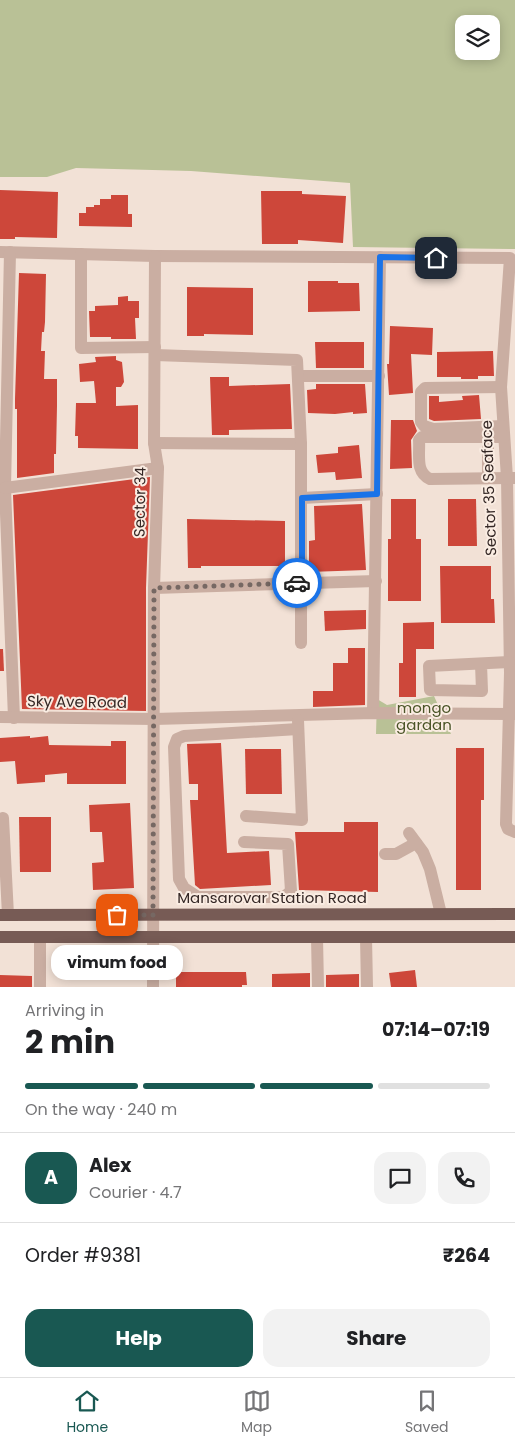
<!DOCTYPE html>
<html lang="en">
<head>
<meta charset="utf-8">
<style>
  :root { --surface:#fff; --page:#f2f2f2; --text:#202124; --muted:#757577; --line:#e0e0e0; --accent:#195852 }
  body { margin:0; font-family:Poppins,sans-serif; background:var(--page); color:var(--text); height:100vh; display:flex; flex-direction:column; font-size:19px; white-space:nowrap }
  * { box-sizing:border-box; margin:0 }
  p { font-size:16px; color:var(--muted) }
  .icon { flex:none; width:28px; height:28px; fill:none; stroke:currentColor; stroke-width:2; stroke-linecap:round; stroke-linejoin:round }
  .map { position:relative; height:987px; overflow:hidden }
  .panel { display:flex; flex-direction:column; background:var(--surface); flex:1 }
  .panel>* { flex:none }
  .tools { position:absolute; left:455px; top:15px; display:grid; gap:10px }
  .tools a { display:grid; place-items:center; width:45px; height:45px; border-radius:10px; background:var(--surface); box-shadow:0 2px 12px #0003; font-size:25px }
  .pin { position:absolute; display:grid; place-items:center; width:42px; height:42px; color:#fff; margin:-21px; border-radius:10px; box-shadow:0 2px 8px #0006 }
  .courier { position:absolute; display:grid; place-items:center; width:50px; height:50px; margin:-25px; border:4px solid #1a73e8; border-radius:50%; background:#fff; color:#222; box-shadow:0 1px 6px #0007 }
  .bubble { position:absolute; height:35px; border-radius:15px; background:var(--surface); box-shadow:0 2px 12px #0003; font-size:16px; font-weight:700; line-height:35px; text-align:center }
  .overview em { font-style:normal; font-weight:700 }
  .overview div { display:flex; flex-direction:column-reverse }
  .overview { display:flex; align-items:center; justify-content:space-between; height:85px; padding:0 25px }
  h1 { font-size:32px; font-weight:700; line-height:38px }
  .bar { display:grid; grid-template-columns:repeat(4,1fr); gap:8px 5px; align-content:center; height:60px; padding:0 25px }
  .bar i { height:6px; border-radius:4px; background:var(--line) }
  .bar .current { background:var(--accent) }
  .bar p { grid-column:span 4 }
  .line { display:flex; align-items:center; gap:12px; padding:0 25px; border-top:1px solid var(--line) }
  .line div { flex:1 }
  .round { display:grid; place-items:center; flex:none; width:52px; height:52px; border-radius:15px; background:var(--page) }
  .primary-button { display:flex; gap:10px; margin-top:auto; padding:10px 25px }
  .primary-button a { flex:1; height:58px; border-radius:15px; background:var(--accent); color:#fff; font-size:20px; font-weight:700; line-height:58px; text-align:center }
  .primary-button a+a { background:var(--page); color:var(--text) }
  .menu { display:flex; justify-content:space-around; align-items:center; height:70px; border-top:1px solid var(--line); background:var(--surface); font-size:14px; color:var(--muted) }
  .menu a { display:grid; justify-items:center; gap:2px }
  .menu .current { color:var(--accent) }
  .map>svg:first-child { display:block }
  .green { fill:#b9c196; fill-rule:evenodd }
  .building { fill:#cd473a }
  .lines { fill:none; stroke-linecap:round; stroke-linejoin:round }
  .minor { stroke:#caaea2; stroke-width:12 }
  .major { stroke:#775b55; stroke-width:12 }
  .done { stroke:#766863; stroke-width:5; stroke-dasharray:0 9 }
  .route { stroke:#1a73e8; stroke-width:6 }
  .labels { text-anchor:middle; stroke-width:4; stroke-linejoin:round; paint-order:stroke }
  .street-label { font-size:15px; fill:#342725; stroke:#faece2 }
  .park-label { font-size:15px; fill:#4a5427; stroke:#faece2 }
</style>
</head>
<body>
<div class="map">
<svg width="515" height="987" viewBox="0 0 515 987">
  <rect width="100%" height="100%" fill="#f2e1d6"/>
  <!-- green -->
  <g class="green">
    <path d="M0 0H515V249L353 247 350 183 191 171 76 168 47 177H0ZM464 24H491V51H464Z"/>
    <path d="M434 696 451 734H376L377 699 387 705Z"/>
  </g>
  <!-- building -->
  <g class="building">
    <path d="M0 190 58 192 57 238 15 237V239H0Z"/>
    <path d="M261 191H302V194L346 196 343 243 298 240V244H262Z"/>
    <path d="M111 195H128V214H132V227L79 226V213H86V207H94V205H100V199H111Z"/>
    <path d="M19 273 46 274 45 322 44 332H42L41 351H45L44 379H57V406L56 454H54V473L17 478V409H15V399Z"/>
    <path d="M308 281H338V283H359L360 311 308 312Z"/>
    <path d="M187 287 253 288V335L204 334V336H187Z"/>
    <path d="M128 296V301H139V318H135L136 339H111V337H90L89 311H95V306L118 305V297Z"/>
    <path d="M390 326 433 328 432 355 411 354 413 393 389 395 387 364H389Z"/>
    <path d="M315 342H364V368H316Z"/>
    <path d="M493 351 494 376H478V379H461V377H437V352Z"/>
    <path d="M116 356V360L122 362 124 382 121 387H116V406L138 405V449L78 448V436H75L76 403H96L94 381 80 382 79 364 96 362 95 357Z"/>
    <path d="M210 377H229V386L290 384 292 429 229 430V435H212Z"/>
    <path d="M316 384H365L367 413 353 414V412L335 414 308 413 307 390 316 389Z"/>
    <path d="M479 395 481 419 434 421 429 419V396H439V402L463 400 462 396Z"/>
    <path d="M391 420H413L417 431 411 440 412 468 390 469Z"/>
    <path d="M359 445 362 478 336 480 335 472 318 473 316 455 338 453V447Z"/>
    <path d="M150 477 146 588V711L22 709 13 495Z"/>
    <path d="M391 499H416V539H421V601H388V539H391Z"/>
    <path d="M448 499H476L477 546H448Z"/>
    <path d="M362 504 366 570 309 572V541L315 540 314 506Z"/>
    <path d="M187 519 285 521V566H201V568H188Z"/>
    <path d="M440 566H491V599H494L495 623H441Z"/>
    <path d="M366 610V629L325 631 324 611Z"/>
    <path d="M434 622V649H416V697H399V663H403V623Z"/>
    <path d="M348 648H365V705L313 707V691H333V663H348Z"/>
    <path d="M0 649H3L4 671H0Z"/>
    <path d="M30 736V738L48 736 49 745 111 746V741H126V784H67V773L45 775V782L17 784 15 761 0 762V738Z"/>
    <path d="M221 743 227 853 269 851 271 885 200 889 195 885 190 800H198V784H189L187 744Z"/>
    <path d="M456 748H484V800H481V890H456Z"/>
    <path d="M245 749H281L282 794H246Z"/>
    <path d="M130 803 134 888 93 890 92 863 104 862 102 832H90L89 805Z"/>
    <path d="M19 817H51V872H20Z"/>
    <path d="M344 822H378V892L299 890 295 832H344Z"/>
    <path d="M415 970 417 987H391L389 973Z"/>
    <path d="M176 972H246L247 985H242V987H176Z"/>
    <path d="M310 973V987H272V974Z"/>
    <path d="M359 974V987H326V975Z"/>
    <path d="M0 975 32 976V987H0Z"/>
  </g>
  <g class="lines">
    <!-- minor -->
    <g class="minor">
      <path d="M0 252 155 256 510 258 501 387 507 478 510 673 506 824 508 829 515 832"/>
      <path d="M10 252 5 488 14 718"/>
      <path d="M81 254V348L155 347"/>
      <path d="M298 376H379"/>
      <path d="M501 387 425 388 421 392V422L424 426 433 429 503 426"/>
      <path d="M504 437H422L419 440C420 455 415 472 430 479L515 478"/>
      <path d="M154 443 301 444 297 360 155 355"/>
      <path d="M488 478V438"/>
      <path d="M5 488 158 468"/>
      <path d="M302 498 377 494"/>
      <path d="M154 588 376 581"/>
      <path d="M301 643V444"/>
      <path d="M481 664 482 691 430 690 429 666 509 662"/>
      <path d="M373 713 380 257"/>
      <path d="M0 717 154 719 373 713 515 714"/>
      <path d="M246 816 302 820 298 720"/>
      <path d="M3 818 8 915"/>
      <path d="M409 833 423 852 430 869 441 914"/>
      <path d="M244 842 288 844 291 891 284 897H198L184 888 179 879 174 747 177 739 184 736 298 729"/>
      <path d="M385 854H396L416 843"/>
      <path d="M317 937 318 987"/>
      <path d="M366 937 367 987"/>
      <path d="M40 987V937"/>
      <path d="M153 987 154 588 158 468 154 443 155 256"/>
    </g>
    <!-- major -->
    <g class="major">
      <path d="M0 915 515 914"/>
      <path d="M0 937H515"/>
    </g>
  </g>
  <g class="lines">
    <!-- done -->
    <path class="done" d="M117 915H153L154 588 297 583"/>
    <!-- route -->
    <path class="route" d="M297 583 302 582V498L377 494 380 257 436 258"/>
  </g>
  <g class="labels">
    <!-- street labels -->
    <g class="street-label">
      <text transform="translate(489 488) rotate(-92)" y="5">Sector 35 Seaface</text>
      <text transform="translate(140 502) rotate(-89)" y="5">Sector 34</text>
      <text transform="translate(77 702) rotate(1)" y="5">Sky Ave Road</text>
      <text x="272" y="903">Mansarovar Station Road</text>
    </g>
    <!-- park labels -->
    <g class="park-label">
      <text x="424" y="713">mongo<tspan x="424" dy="17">gardan</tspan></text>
    </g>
  </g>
</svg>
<div class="tools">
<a><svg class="icon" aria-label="layers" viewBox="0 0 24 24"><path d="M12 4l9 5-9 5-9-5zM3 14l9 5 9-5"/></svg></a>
</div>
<div class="pin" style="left:117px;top:915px;background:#ea580c"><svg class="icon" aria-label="bag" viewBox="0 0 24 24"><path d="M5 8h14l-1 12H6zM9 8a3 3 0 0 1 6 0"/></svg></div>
<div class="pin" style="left:436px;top:258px;background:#1f2937"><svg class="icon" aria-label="home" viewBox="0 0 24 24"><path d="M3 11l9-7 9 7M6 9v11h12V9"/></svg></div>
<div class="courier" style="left:297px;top:583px"><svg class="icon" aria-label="car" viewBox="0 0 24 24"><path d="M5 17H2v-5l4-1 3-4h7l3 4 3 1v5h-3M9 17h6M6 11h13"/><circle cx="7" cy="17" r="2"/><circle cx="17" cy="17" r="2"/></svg></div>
<div class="bubble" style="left:51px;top:945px;width:132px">vimum food</div>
</div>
<section class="panel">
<div class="overview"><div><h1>2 min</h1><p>Arriving in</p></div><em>07:14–07:19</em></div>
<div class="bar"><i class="current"></i><i class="current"></i><i class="current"></i><i></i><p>On the way · 240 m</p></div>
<div class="line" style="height:90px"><b class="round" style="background:var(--accent);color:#fff">A</b><div><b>Alex</b><p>Courier · 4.7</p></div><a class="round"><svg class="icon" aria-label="chat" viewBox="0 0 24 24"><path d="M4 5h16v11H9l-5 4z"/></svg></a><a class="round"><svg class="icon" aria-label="phone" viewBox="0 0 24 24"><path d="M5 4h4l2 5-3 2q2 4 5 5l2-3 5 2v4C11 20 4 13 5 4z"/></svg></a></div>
<div class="line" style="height:65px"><div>Order #9381</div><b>₹264</b></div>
<div class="primary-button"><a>Help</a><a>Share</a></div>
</section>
<nav class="menu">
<a class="current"><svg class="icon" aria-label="home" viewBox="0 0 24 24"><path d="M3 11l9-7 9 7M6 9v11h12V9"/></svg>Home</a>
<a><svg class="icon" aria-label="map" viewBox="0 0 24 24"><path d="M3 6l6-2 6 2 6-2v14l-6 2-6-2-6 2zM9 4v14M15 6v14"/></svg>Map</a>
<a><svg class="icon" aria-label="saved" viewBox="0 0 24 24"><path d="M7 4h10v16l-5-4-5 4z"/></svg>Saved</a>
</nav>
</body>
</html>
